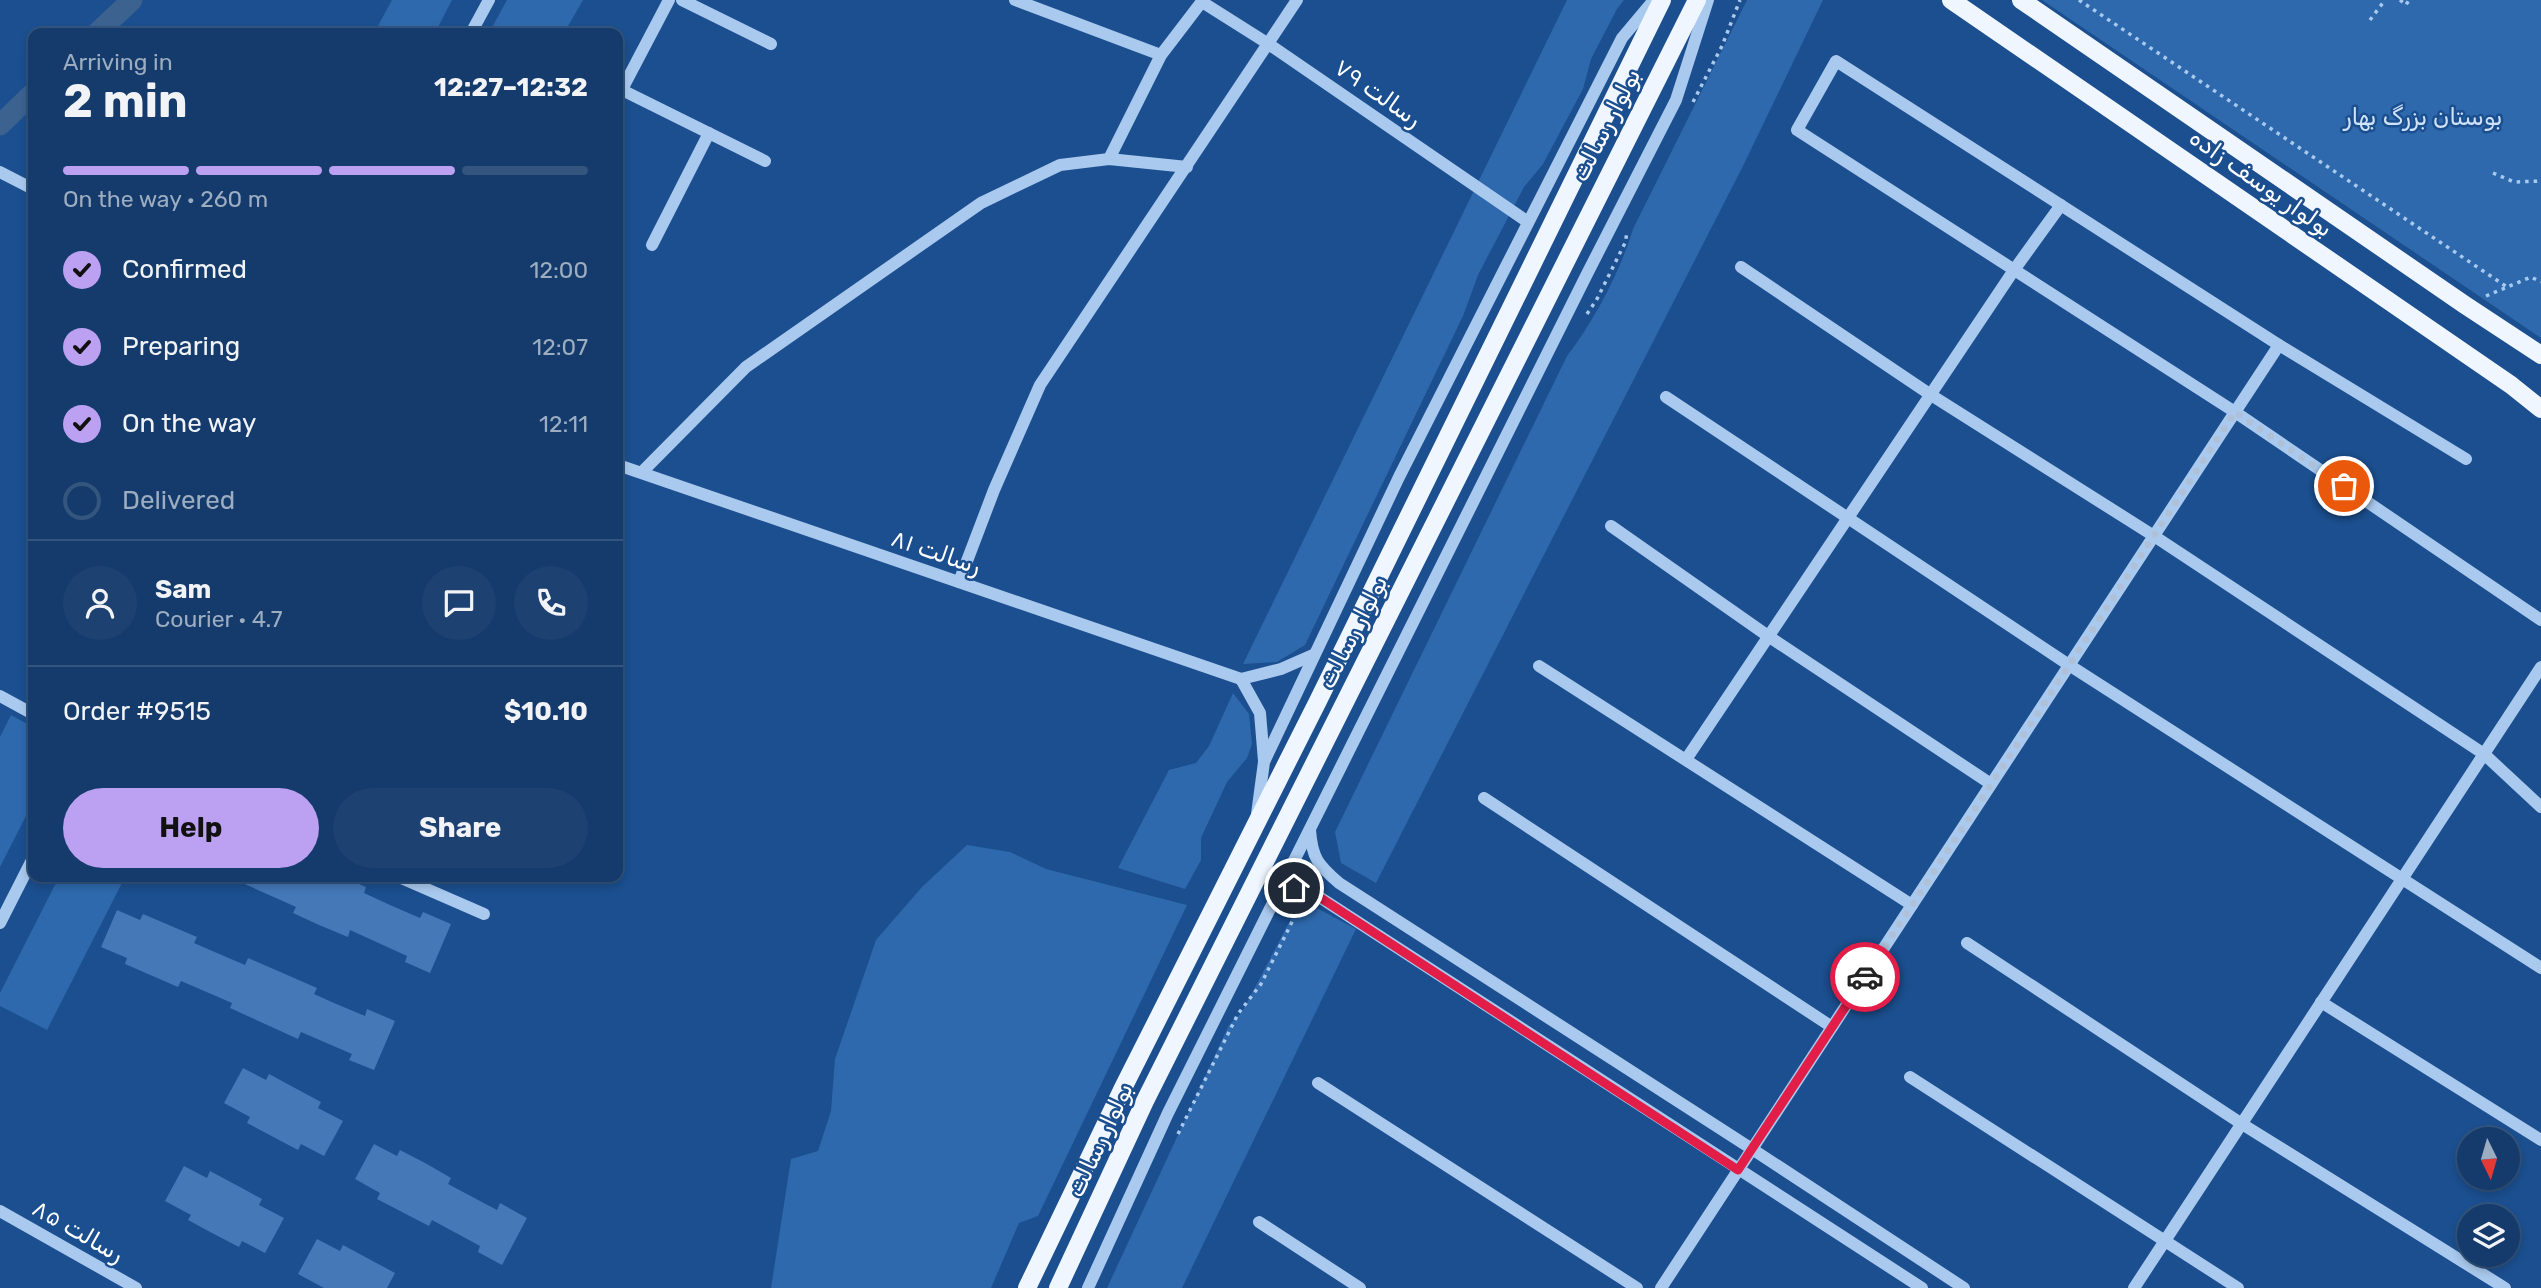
<!DOCTYPE html>
<html lang="en">
<head>
<meta charset="utf-8">
<style>
  :root { --surface:#143b6b; --page:#1d4271; --text:#f1f3f6; --muted:#9dadc1; --line:#33557e; --accent:#bca0f2 }
  body { margin:0; font-family:Rubik,"Noto Naskh Arabic",sans-serif; background:var(--page); color:var(--text); height:100vh; display:flex; flex-direction:column; font-size:26px; white-space:nowrap }
  * { box-sizing:border-box; margin:0 }
  p { font-size:23px; color:var(--muted) }
  .icon { flex:none; width:38px; height:38px; fill:none; stroke:currentColor; stroke-width:2; stroke-linecap:round; stroke-linejoin:round }
  .map { position:relative; flex:1; overflow:hidden }
  .details { position:absolute; left:28px; top:28px; width:595px; height:854px; display:flex; flex-direction:column; background:var(--surface); border-radius:14px; box-shadow:0 4px 10px #0003,0 0 0 2px var(--line) }
  .details>* { flex:none }
  .needle { width:46px; rotate:175deg }
  .tools { position:absolute; left:2457px; top:1127px; display:grid; gap:14px }
  .tools a { display:grid; place-items:center; width:63px; height:63px; border-radius:50%; background:var(--surface); box-shadow:0 4px 10px #0003,0 0 0 2px var(--line); font-size:35px }
  .pin { position:absolute; display:grid; place-items:center; width:60px; height:60px; color:#fff; margin:-30px; border:4px solid #fff; border-radius:50%; box-shadow:0 2px 7px #0007 }
  .courier { position:absolute; display:grid; place-items:center; width:70px; height:70px; margin:-35px; border:5px solid #e11d48; border-radius:50%; background:#fff; color:#222; box-shadow:0 2px 9px #0007 }
  .head em { font-style:normal; font-weight:700 }
  .head div { display:flex; flex-direction:column-reverse }
  .head { display:flex; align-items:center; justify-content:space-between; height:119px; padding:0 35px }
  h1 { font-size:46px; font-weight:700; line-height:52px }
  .bar { display:grid; grid-template-columns:repeat(4,1fr); gap:10px 7px; align-content:center; height:84px; padding:0 35px }
  .bar i { height:9px; border-radius:5px; background:var(--line) }
  .bar .selected { background:var(--accent) }
  .bar p { grid-column:span 4 }
  .line { display:flex; align-items:center; gap:18px; padding:0 35px; border-top:2px solid var(--line) }
  .line div { flex:1 }
  .round { display:grid; place-items:center; flex:none; width:74px; height:74px; border-radius:37px; background:var(--page) }
  ol { padding:0 35px; list-style:none }
  li { display:flex; align-items:center; gap:21px; height:77px }
  li p { margin-inline-start:auto }
  li .icon { padding:7px; border-radius:50%; background:var(--accent); color:#111; stroke-width:4 }
  li:last-child { color:var(--muted) }
  li i { width:38px; height:38px; border:4px solid var(--line); border-radius:50% }
  .cta { display:flex; gap:14px; margin-top:auto; padding:14px 35px }
  .cta a { flex:1; height:80px; border-radius:42px; background:var(--accent); color:#111; font-size:28px; font-weight:700; line-height:80px; text-align:center }
  .cta a+a { background:var(--page); color:var(--text) }
  .map>svg:first-child { display:block }
  .green { fill:#2e69ad }
  .lines { fill:none; stroke-linecap:round; stroke-linejoin:round }
  .canal { stroke:#3c6290; stroke-width:21 }
  .building { fill:#4478b7 }
  .path { stroke:#a9c9ee; stroke-width:3.5; stroke-dasharray:3.5 5; stroke-linecap:butt }
  .minor { stroke:#a9c9ee; stroke-width:12 }
  .major { stroke:#f0f6ff; stroke-width:18 }
  .done { stroke:#afc1d8; stroke-width:7; stroke-dasharray:0 12.6 }
  .route { stroke:#e11d48; stroke-width:9 }
  .labels { text-anchor:middle; stroke-width:5; stroke-linejoin:round; paint-order:stroke }
  .street-label { font-size:24px; fill:#fff; stroke:#1b4f8f }
  .park-label { font-size:24px; fill:#cfe3fa; stroke:#1b4f8f }
</style>
</head>
<body>
<div class="map">
<svg width="2541" height="1288" viewBox="0 0 2541 1288">
  <rect width="100%" height="100%" fill="#1b4f8f"/>
  <!-- green -->
  <g class="green">
    <path d="M392 0H452L435 33H374Z"/>
    <path d="M507 0H583L564 33H489Z"/>
    <path d="M1567 0H1624L1617 9 1591 59 1583 89 1543 164 1524 187 1478 275 1463 316 1305 645 1277 662 1243 664Z"/>
    <path d="M1747 0H1823L1743 166 1376 883 1341 863 1335 832 1567 356C1594 321 1620 272 1633 229Z"/>
    <path d="M2042 0H2541V338Z"/>
    <path d="M1233 693 1249 714 1252 744 1247 758 1227 782 1201 838V860L1185 889 1118 868 1169 770 1196 763 1209 746Z"/>
    <path d="M11 715 33 727V802L0 867V737Z"/>
    <path d="M967 845 1010 852 1046 869 1187 905 1038 1216 1019 1223 991 1288H771L791 1159 818 1151 831 1111 835 1059 876 940 922 887Z"/>
    <path d="M59 877H125L47 1030 0 1006V993Z"/>
    <path d="M1315 907 1356 929 1182 1288H1107L1229 1025 1242 1012 1294 913Z"/>
  </g>
  <g class="lines">
    <!-- canal -->
    <g class="canal">
      <path d="M97 33 132 0"/>
      <path d="M0 125 33 93"/>
    </g>
  </g>
  <!-- building -->
  <g class="building">
    <path d="M229 877H343L366 887 364 893 390 905 420 918 423 912 451 924 430 973 405 962 407 956 350 930 348 937 319 925 293 913 296 907Z"/>
    <path d="M117 910 140 920 143 914 197 937 194 943 210 950 245 965 248 958 317 988 314 994 334 1003 365 1016 367 1009 395 1021 374 1070 349 1060 352 1054 301 1032 298 1039 230 1008 232 1003 181 981 178 987 125 964 127 958 101 947Z"/>
    <path d="M243 1068 266 1080 269 1074 321 1102 318 1108 343 1121 324 1156 301 1144 298 1150 247 1123 250 1117 224 1103Z"/>
    <path d="M374 1144 397 1156 400 1150 427 1164 451 1178 448 1184 497 1210 500 1203 527 1218 502 1265 478 1252 480 1246 432 1220 429 1226 402 1212 377 1199 380 1193 355 1179Z"/>
    <path d="M184 1166 207 1178 210 1171 238 1186 262 1199 259 1205 284 1218 265 1253 242 1241 239 1247 212 1233 188 1220 191 1215 165 1201Z"/>
    <path d="M317 1239 340 1251 343 1245 395 1273 387 1288H324L298 1274Z"/>
  </g>
  <g class="lines">
    <!-- path -->
    <g class="path">
      <path d="M2079 0 2507 287"/>
      <path d="M2400 0 2406 5 2409 0"/>
      <path d="M2370 20 2385 0"/>
      <path d="M1693 102 1722 46 1740 0"/>
      <path d="M2493 173 2514 182 2541 181"/>
      <path d="M2486 296 2531 277 2541 282"/>
      <path d="M1587 314 1597 299 1625 243 1627 233"/>
      <path d="M1178 1134 1238 1014 1261 984 1298 910 1308 908"/>
    </g>
    <!-- minor -->
    <g class="minor">
      <path d="M682 0 771 44"/>
      <path d="M1015 0 1161 55"/>
      <path d="M1202 2 1267 43 1528 222"/>
      <path d="M471 33 489 0"/>
      <path d="M622 90 765 161"/>
      <path d="M618 97 669 0"/>
      <path d="M1109 159 1161 55 1203 0"/>
      <path d="M0 172 33 189"/>
      <path d="M652 245 709 133"/>
      <path d="M1741 267 1931 395 2154 536 2484 754 2541 807"/>
      <path d="M1666 397 2069 665 2541 968"/>
      <path d="M2466 459 2279 345 1836 61 1797 130 2235 412 2541 620"/>
      <path d="M618 465 1241 679"/>
      <path d="M642 472 746 367 981 203 1060 165 1109 159 1187 167"/>
      <path d="M1611 526 1768 636 1991 784"/>
      <path d="M959 582 994 490 1040 385 1297 0"/>
      <path d="M1539 666 1912 905"/>
      <path d="M1241 679 1260 713 1264 761"/>
      <path d="M1241 679 1281 669 1313 655"/>
      <path d="M0 696 33 714"/>
      <path d="M1687 758 2014 270 2061 205"/>
      <path d="M1484 798 1832 1027"/>
      <path d="M1257 814 1264 762 1399 477 1622 38 1654 0"/>
      <path d="M1310 830C1312 858 1318 865 1339 883L1752 1149 1964 1288"/>
      <path d="M399 877 484 914"/>
      <path d="M1276 896 1294 888 1310 891 1922 1288"/>
      <path d="M0 923 33 858"/>
      <path d="M1967 943 2242 1124 2505 1288"/>
      <path d="M2321 1002 2541 1140"/>
      <path d="M1910 1077 2238 1288"/>
      <path d="M1318 1083 1637 1288"/>
      <path d="M0 1211 136 1288"/>
      <path d="M1259 1222 1360 1288"/>
      <path d="M1088 1288 1168 1113 1587 274 1676 100 1708 0"/>
      <path d="M1661 1288 2279 345"/>
      <path d="M2134 1288 2541 667"/>
    </g>
    <!-- major -->
    <g class="major">
      <path d="M1951 0 2511 385 2541 409"/>
      <path d="M2021 0 2465 305 2541 355"/>
      <path d="M1027 1288 1123 1088 1318 701 1662 0"/>
      <path d="M1058 1288 1145 1101 1697 0"/>
    </g>
  </g>
  <g class="lines">
    <!-- done -->
    <path class="done" d="M1865 977 2235 412 2344 486"/>
    <!-- route -->
    <path class="route" d="M1294 888 1310 891 1738 1170 1865 977"/>
  </g>
  <g class="labels">
    <!-- street labels -->
    <g class="street-label">
      <text transform="translate(1378 93) rotate(35)" y="8">رسالت ۷۹</text>
      <text transform="translate(1606 125) rotate(-63)" y="8">بولوار رسالت</text>
      <text transform="translate(2261 183) rotate(35)" y="8">بولوار یوسف زاده</text>
      <text transform="translate(936 552) rotate(19)" y="8">رسالت ۸۱</text>
      <text transform="translate(1353 632) rotate(-63)" y="8">بولوار رسالت</text>
      <text transform="translate(1100 1140) rotate(-65)" y="8">بولوار رسالت</text>
      <text transform="translate(78 1231) rotate(30)" y="8">رسالت ۸۵</text>
    </g>
    <!-- park labels -->
    <g class="park-label">
      <text x="2423" y="125">بوستان بزرگ بهار</text>
    </g>
  </g>
</svg>
<div class="tools">
<a><svg class="needle" viewBox="-14 -14 28 28"><path d="M0-13l5 13h-10z" fill="#e53935"/><path d="M0 13l5-13h-10z" fill="#9dadc1"/></svg></a>
<a><svg class="icon" aria-label="layers" viewBox="0 0 24 24"><path d="M12 4l9 5-9 5-9-5zM3 14l9 5 9-5"/></svg></a>
</div>
<div class="pin" style="left:2344px;top:486px;background:#ea580c"><svg class="icon" aria-label="bag" viewBox="0 0 24 24"><path d="M5 8h14l-1 12H6zM9 8a3 3 0 0 1 6 0"/></svg></div>
<div class="pin" style="left:1294px;top:888px;background:#1f2937"><svg class="icon" aria-label="home" viewBox="0 0 24 24"><path d="M3 11l9-7 9 7M6 9v11h12V9"/></svg></div>
<div class="courier" style="left:1865px;top:977px"><svg class="icon" aria-label="car" viewBox="0 0 24 24"><path d="M5 17H2v-5l4-1 3-4h7l3 4 3 1v5h-3M9 17h6M6 11h13"/><circle cx="7" cy="17" r="2"/><circle cx="17" cy="17" r="2"/></svg></div>
<section class="details">
<div class="head"><div><h1>2 min</h1><p>Arriving in</p></div><em>12:27–12:32</em></div>
<div class="bar"><i class="selected"></i><i class="selected"></i><i class="selected"></i><i></i><p>On the way · 260 m</p></div>
<ol>
<li><svg class="icon" aria-label="check" viewBox="0 0 24 24"><path d="M5 12l5 5 9-10"/></svg>Confirmed<p>12:00</p></li>
<li><svg class="icon" aria-label="check" viewBox="0 0 24 24"><path d="M5 12l5 5 9-10"/></svg>Preparing<p>12:07</p></li>
<li><svg class="icon" aria-label="check" viewBox="0 0 24 24"><path d="M5 12l5 5 9-10"/></svg>On the way<p>12:11</p></li>
<li><i></i>Delivered</li>
</ol>
<div class="line" style="height:126px"><a class="round"><svg class="icon" aria-label="person" viewBox="0 0 24 24"><circle cx="12" cy="8" r="4"/><path d="M4 21q1-7 8-7t8 7"/></svg></a><div><b>Sam</b><p>Courier · 4.7</p></div><a class="round"><svg class="icon" aria-label="chat" viewBox="0 0 24 24"><path d="M4 5h16v11H9l-5 4z"/></svg></a><a class="round"><svg class="icon" aria-label="phone" viewBox="0 0 24 24"><path d="M5 4h4l2 5-3 2q2 4 5 5l2-3 5 2v4C11 20 4 13 5 4z"/></svg></a></div>
<div class="line" style="height:91px"><div>Order #9515</div><b>$10.10</b></div>
<div class="cta"><a>Help</a><a>Share</a></div>
</section>
</div>
</body>
</html>
